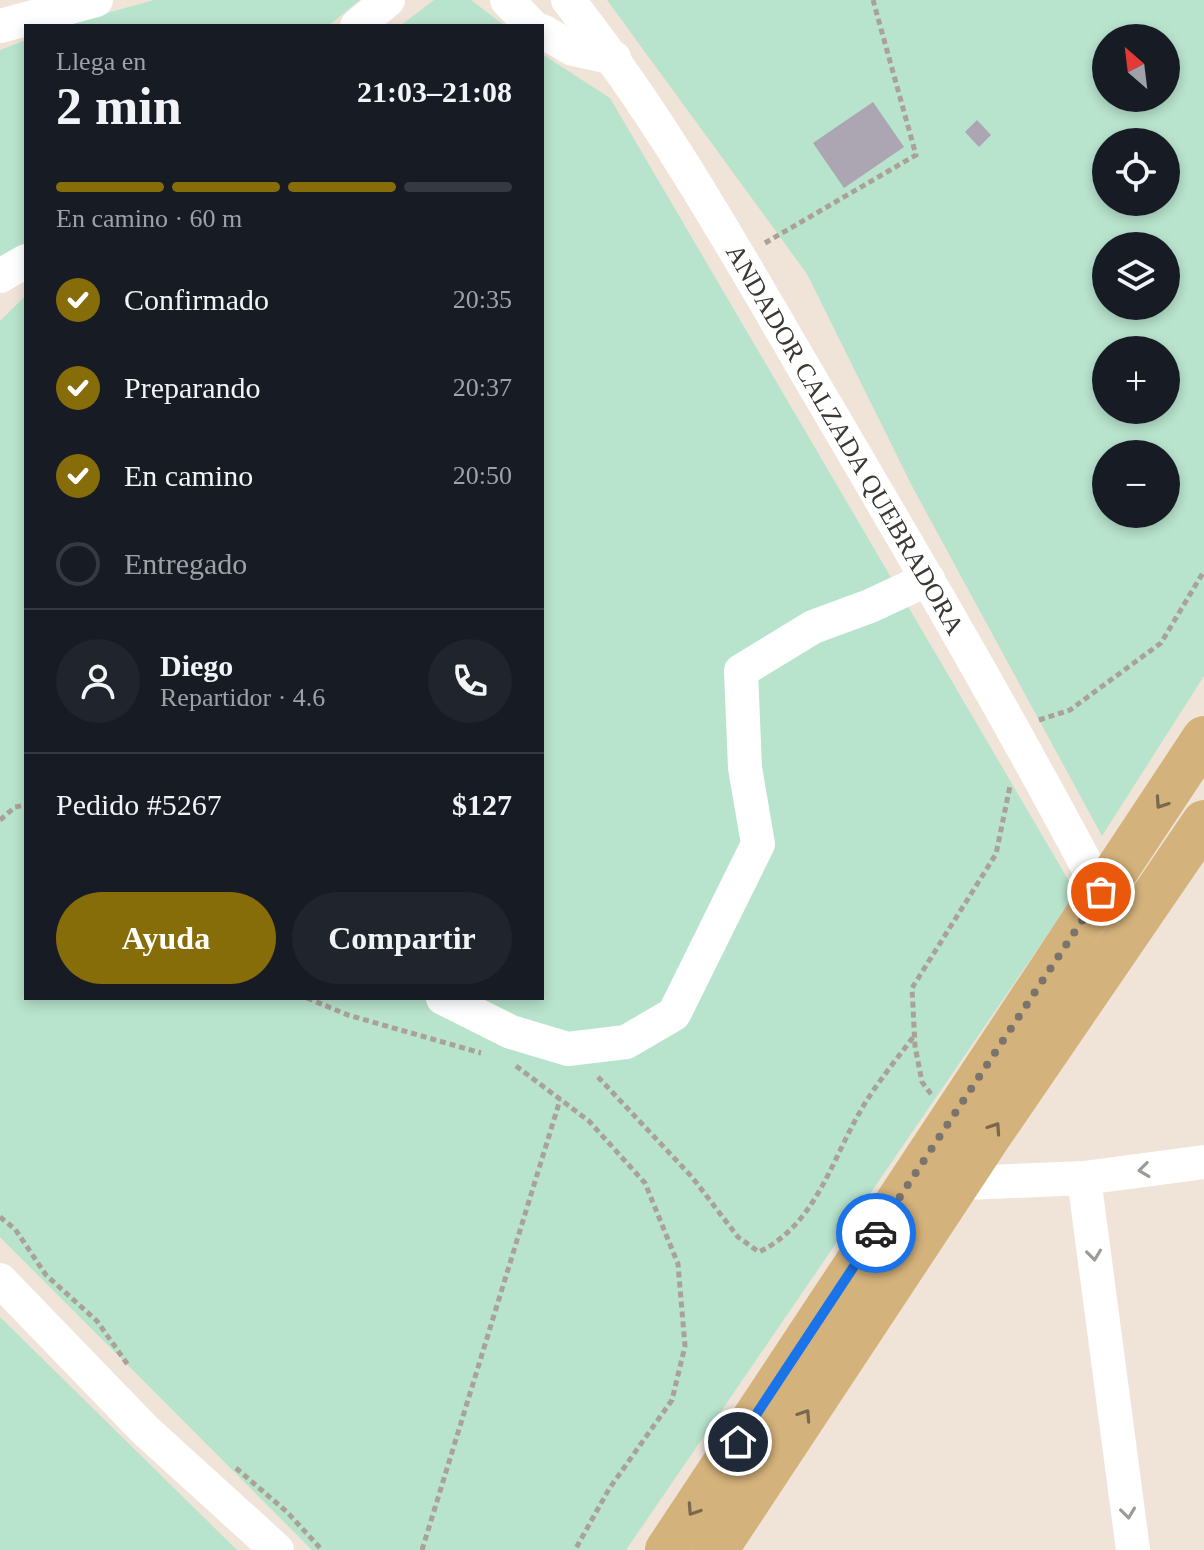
<!DOCTYPE html>
<html lang="es">
<head>
<meta charset="utf-8">
<style>
  :root { --surface:#171b24; --page:#20242c; --text:#f1f3f6; --muted:#9ea1a6; --line:#363941; --accent:#876c0a }
  body { margin:0; font-family:"Times New Roman",serif; background:var(--page); color:var(--text); height:100vh; display:flex; flex-direction:column; font-size:30px; white-space:nowrap }
  * { box-sizing:border-box; margin:0 }
  p { font-size:26px; color:var(--muted) }
  .icon { flex:none; width:44px; height:44px; fill:none; stroke:currentColor; stroke-width:2; stroke-linecap:round; stroke-linejoin:round }
  .map { position:relative; flex:1; overflow:hidden }
  .panel { position:absolute; left:24px; top:24px; width:520px; height:976px; display:flex; flex-direction:column; background:var(--surface); border-radius:0px; box-shadow:0 4px 12px #0003 }
  .panel>* { flex:none }
  .needle { width:52px; rotate:332deg }
  .fabs { position:absolute; left:1092px; top:24px; display:grid; gap:16px }
  .fabs a { display:grid; place-items:center; width:88px; height:88px; border-radius:50%; background:var(--surface); box-shadow:0 4px 12px #0003; font-size:40px }
  .pin { position:absolute; display:grid; place-items:center; width:68px; height:68px; color:#fff; margin:-34px; border:4px solid #fff; border-radius:50%; box-shadow:0 2px 8px #0007 }
  .courier { position:absolute; display:grid; place-items:center; width:80px; height:80px; margin:-40px; border:6px solid #1a73e8; border-radius:50%; background:#fff; color:#222; box-shadow:0 2px 10px #0007 }
  .headline em { font-style:normal; font-weight:700 }
  .headline div { display:flex; flex-direction:column-reverse }
  .headline { display:flex; align-items:center; justify-content:space-between; height:136px; padding:0 32px }
  h1 { font-size:52px; font-weight:700; line-height:60px }
  .bar { display:grid; grid-template-columns:repeat(4,1fr); gap:12px 8px; align-content:center; height:96px; padding:0 32px }
  .bar i { height:10px; border-radius:6px; background:var(--line) }
  .bar .active { background:var(--accent) }
  .bar p { grid-column:span 4 }
  .line { display:flex; align-items:center; gap:20px; padding:0 32px; border-top:2px solid var(--line) }
  .line div { flex:1 }
  .round { display:grid; place-items:center; flex:none; width:84px; height:84px; border-radius:42px; background:var(--page) }
  ol { padding:0 32px; list-style:none }
  li { display:flex; align-items:center; gap:24px; height:88px }
  li p { margin-inline-start:auto }
  li .icon { padding:8px; border-radius:50%; background:var(--accent); color:#fff; stroke-width:4 }
  li:last-child { color:var(--muted) }
  li i { width:44px; height:44px; border:4px solid var(--line); border-radius:50% }
  .primary-button { display:flex; gap:16px; margin-top:auto; padding:16px 32px }
  .primary-button a { flex:1; height:92px; border-radius:48px; background:var(--accent); color:#fff; font-size:32px; font-weight:700; line-height:92px; text-align:center }
  .primary-button a+a { background:var(--page); color:var(--text) }
  .map>svg:first-child { display:block }
  .green { fill:#b8e3cd; fill-rule:evenodd }
  .building { fill:#aca5b2 }
  .lines { fill:none; stroke-linecap:round; stroke-linejoin:round }
  .path { stroke:#aaa198; stroke-width:5; stroke-dasharray:6 4; stroke-linecap:butt }
  .street { stroke:#fff; stroke-width:34 }
  .primary { stroke:#d4b27b; stroke-width:44 }
  .oneway { stroke:#78684f }
  .oneway2 { stroke:#9d9b98 }
  .done { stroke:#7a746c; stroke-width:8; stroke-dasharray:0 14.4 }
  .route { stroke:#1a73e8; stroke-width:10 }
  .labels { text-anchor:middle; stroke-width:6; stroke-linejoin:round; paint-order:stroke }
  .street-label { font-size:26px; fill:#3b3732; stroke:#fff }
</style>
</head>
<body>
<div class="map">
<svg width="1204" height="1550" viewBox="0 0 1204 1550">
  <rect width="100%" height="100%" fill="#f0e4d8"/>
  <!-- green -->
  <g class="green">
    <path d="M154 0H360L328 26H60Z"/>
    <path d="M434 0H471L505 26H400Z"/>
    <path d="M607 0H1204V676L1102 836 913 488 807 274ZM1106 38H1166V98H1106ZM1106 142H1166V202H1106ZM1106 246H1166V306H1106ZM1106 350H1166V410H1106ZM1106 454H1166V514H1106Z"/>
    <path d="M26 40V245L0 264V50Z"/>
    <path d="M542 54 610 98 1076 893 626 1550H312L0 1237V321L26 295V998H542Z"/>
    <path d="M0 1317 237 1550H0Z"/>
  </g>
  <!-- building -->
  <g class="building">
    <path d="M873 102 904 147 844 188 813 143Z"/>
    <path d="M977 120 991 135 979 147 965 132Z"/>
  </g>
  <g class="lines">
    <!-- path -->
    <g class="path">
      <path d="M765 243 916 155 873 0"/>
      <path d="M1039 720 1070 710 1161 643 1204 571"/>
      <path d="M0 820 15 807 26 805"/>
      <path d="M307 998 348 1015 481 1053"/>
      <path d="M516 1066 589 1121 645 1183 678 1264 685 1346 672 1400 609 1489 575 1550"/>
      <path d="M598 1077 692 1177 738 1237 759 1252C816 1224 831 1161 861 1110 876 1084 896 1060 914 1036"/>
      <path d="M931 1094 922 1082 915 1046 912 988 996 854 1010 786"/>
      <path d="M0 1217 15 1229 46 1275 97 1321 128 1365"/>
      <path d="M236 1468 287 1512 322 1550"/>
      <path d="M422 1550 560 1100"/>
    </g>
    <!-- street -->
    <g class="street">
      <path d="M507 0 532 26"/>
      <path id="s1" d="M568 0C664 121 740 259 818 392 915 557 1012 723 1101 892"/>
      <path d="M0 26 96 0"/>
      <path d="M357 26 388 0"/>
      <path d="M542 31 573 49 614 58"/>
      <path d="M0 276 26 261"/>
      <path d="M443 998 511 1032 568 1049 626 1042 674 1014 758 844 745 768 741 671 813 627 870 606 928 579"/>
      <path d="M1084 1178 1133 1550"/>
      <path d="M942 1184 1084 1178 1204 1162"/>
      <path d="M0 1280 145 1430 277 1550"/>
    </g>
    <!-- primary -->
    <g class="primary">
      <path d="M667 1550 1204 738"/>
      <path d="M716 1550 990 1135 1204 822"/>
    </g>
  </g>
  <!-- one-way arrows -->
  <defs><path id="oneway-chevron" d="M-2-3.5L2.5 0L-2 3.5" fill="none" stroke-width="1.6" stroke-linecap="round" stroke-linejoin="round" transform="scale(2)"/></defs>
  <g class="oneway">
    <use href="#oneway-chevron" transform="translate(1161 803) rotate(124)"/>
    <use href="#oneway-chevron" transform="translate(995 1128) rotate(-56)"/>
    <use href="#oneway-chevron" transform="translate(805 1415) rotate(-57)"/>
    <use href="#oneway-chevron" transform="translate(693 1510) rotate(123)"/>
  </g>
  <g class="oneway2">
    <use href="#oneway-chevron" transform="translate(1144 1170) rotate(173)"/>
    <use href="#oneway-chevron" transform="translate(1094 1255) rotate(83)"/>
    <use href="#oneway-chevron" transform="translate(1128 1513) rotate(83)"/>
  </g>
  <g class="lines">
    <!-- done -->
    <path class="done" d="M876 1233 1101 892"/>
    <!-- route -->
    <path class="route" d="M738 1442 876 1233"/>
  </g>
  <g class="labels">
    <!-- street labels -->
    <g class="street-label">
      <text dy="9" stroke="none"><textPath href="#s1" startOffset="520">ANDADOR CALZADA QUEBRADORA</textPath></text>
    </g>
  </g>
</svg>
<div class="fabs">
<a><svg class="needle" viewBox="-14 -14 28 28"><path d="M0-13l5 13h-10z" fill="#e53935"/><path d="M0 13l5-13h-10z" fill="#9ea1a6"/></svg></a>
<a><svg class="icon" aria-label="locate" viewBox="0 0 24 24"><circle cx="12" cy="12" r="6"/><path d="M12 2v4M12 18v4M2 12h4M18 12h4"/></svg></a>
<a><svg class="icon" aria-label="layers" viewBox="0 0 24 24"><path d="M12 4l9 5-9 5-9-5zM3 14l9 5 9-5"/></svg></a>
<a>+</a>
<a>−</a>
</div>
<div class="pin" style="left:1101px;top:892px;background:#ea580c"><svg class="icon" aria-label="bag" viewBox="0 0 24 24"><path d="M5 8h14l-1 12H6zM9 8a3 3 0 0 1 6 0"/></svg></div>
<div class="pin" style="left:738px;top:1442px;background:#1f2937"><svg class="icon" aria-label="home" viewBox="0 0 24 24"><path d="M3 11l9-7 9 7M6 9v11h12V9"/></svg></div>
<div class="courier" style="left:876px;top:1233px"><svg class="icon" aria-label="car" viewBox="0 0 24 24"><path d="M5 17H2v-5l4-1 3-4h7l3 4 3 1v5h-3M9 17h6M6 11h13"/><circle cx="7" cy="17" r="2"/><circle cx="17" cy="17" r="2"/></svg></div>
<section class="panel">
<div class="headline"><div><h1>2 min</h1><p>Llega en</p></div><em>21:03–21:08</em></div>
<div class="bar"><i class="active"></i><i class="active"></i><i class="active"></i><i></i><p>En camino · 60 m</p></div>
<ol>
<li><svg class="icon" aria-label="check" viewBox="0 0 24 24"><path d="M5 12l5 5 9-10"/></svg>Confirmado<p>20:35</p></li>
<li><svg class="icon" aria-label="check" viewBox="0 0 24 24"><path d="M5 12l5 5 9-10"/></svg>Preparando<p>20:37</p></li>
<li><svg class="icon" aria-label="check" viewBox="0 0 24 24"><path d="M5 12l5 5 9-10"/></svg>En camino<p>20:50</p></li>
<li><i></i>Entregado</li>
</ol>
<div class="line" style="height:144px"><a class="round"><svg class="icon" aria-label="person" viewBox="0 0 24 24"><circle cx="12" cy="8" r="4"/><path d="M4 21q1-7 8-7t8 7"/></svg></a><div><b>Diego</b><p>Repartidor · 4.6</p></div><a class="round"><svg class="icon" aria-label="phone" viewBox="0 0 24 24"><path d="M5 4h4l2 5-3 2q2 4 5 5l2-3 5 2v4C11 20 4 13 5 4z"/></svg></a></div>
<div class="line" style="height:104px"><div>Pedido #5267</div><b>$127</b></div>
<div class="primary-button"><a>Ayuda</a><a>Compartir</a></div>
</section>
</div>
</body>
</html>
